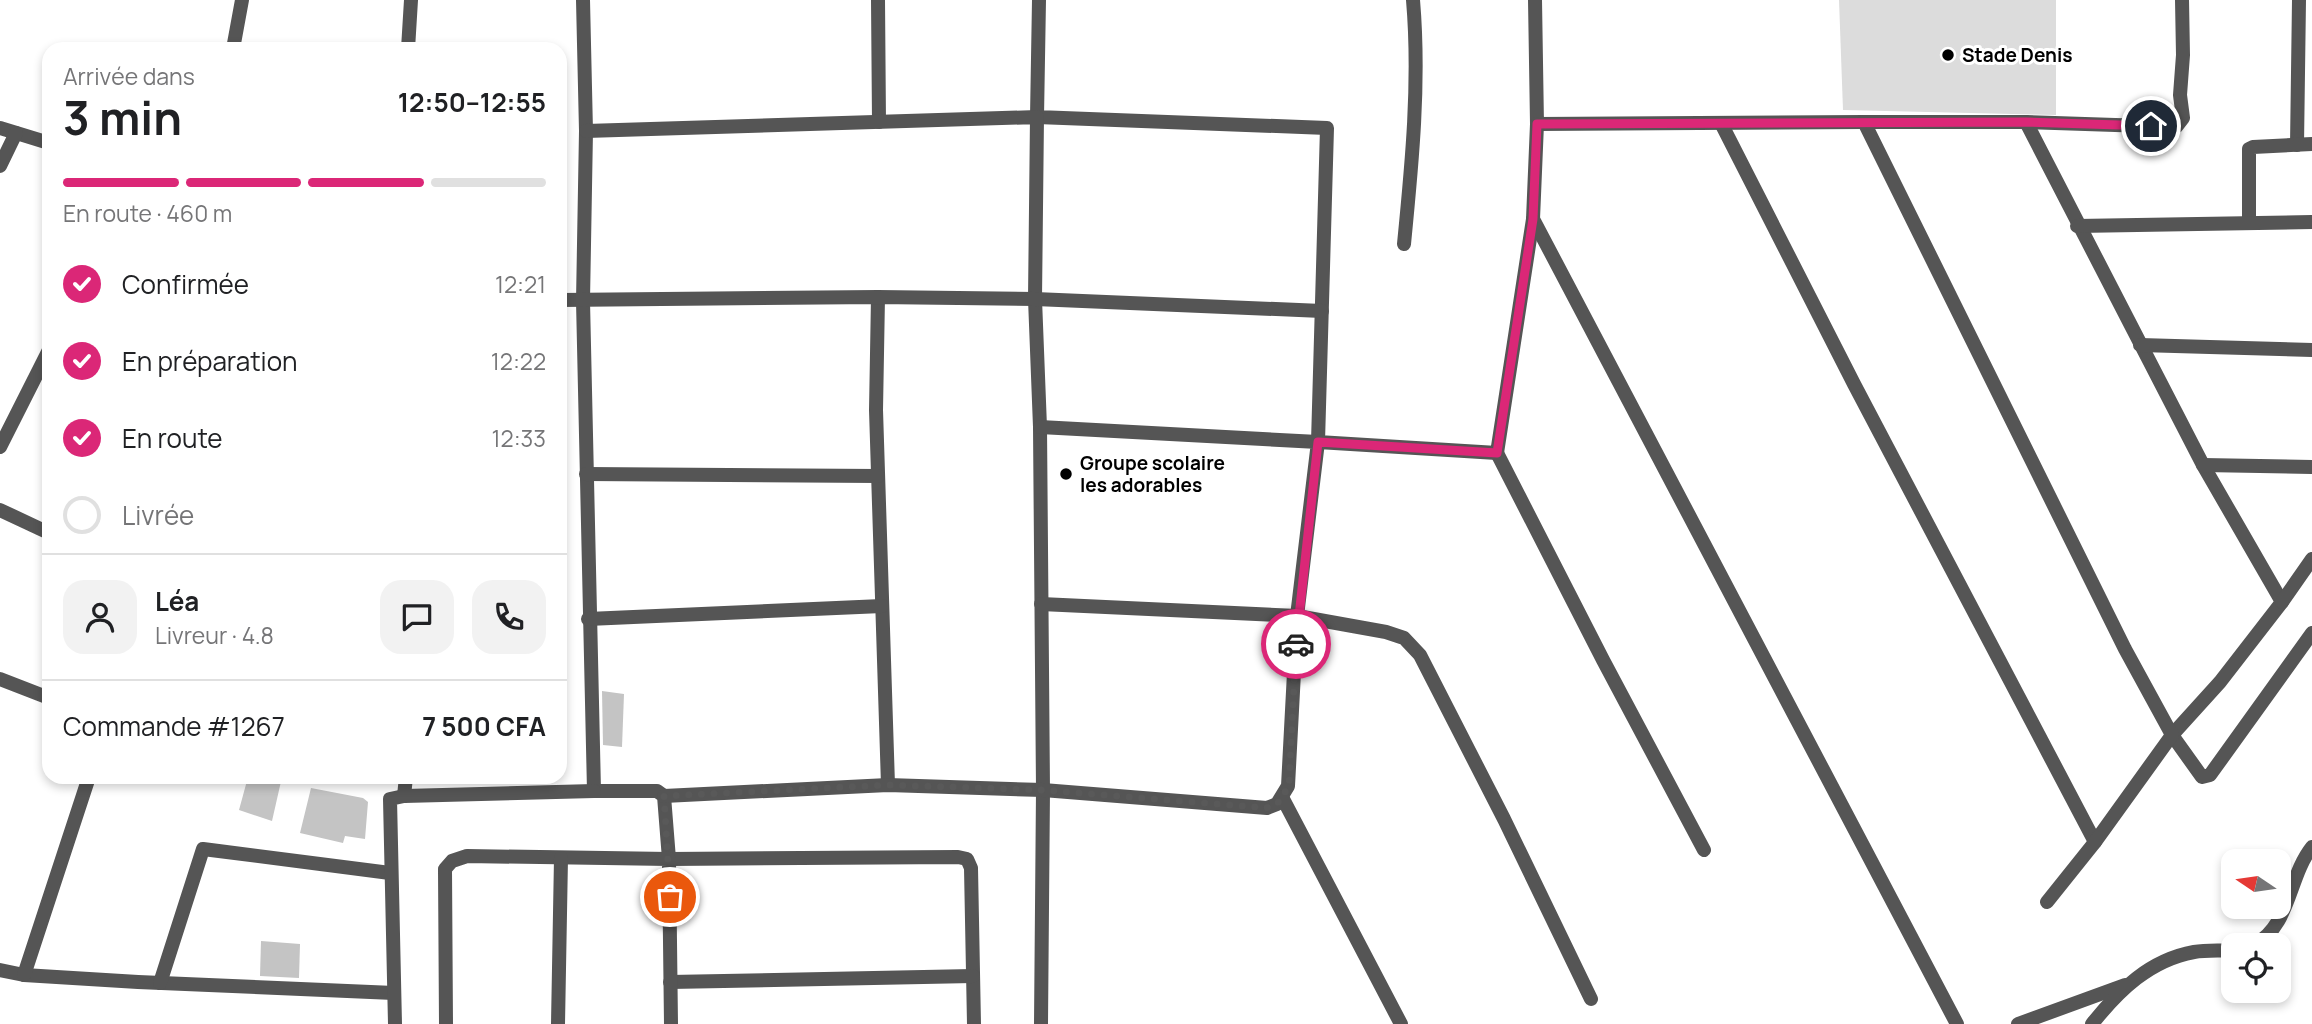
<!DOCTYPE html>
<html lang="fr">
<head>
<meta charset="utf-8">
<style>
  :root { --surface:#fff; --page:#f2f2f2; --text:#202124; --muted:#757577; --line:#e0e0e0; --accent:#db2777 }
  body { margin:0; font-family:Manrope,sans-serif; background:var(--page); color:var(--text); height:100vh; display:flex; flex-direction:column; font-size:26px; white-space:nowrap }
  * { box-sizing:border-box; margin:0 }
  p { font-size:23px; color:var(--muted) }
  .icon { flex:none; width:38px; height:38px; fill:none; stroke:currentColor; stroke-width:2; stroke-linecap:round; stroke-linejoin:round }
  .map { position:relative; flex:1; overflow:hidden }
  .panel { position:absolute; left:42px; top:42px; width:525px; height:742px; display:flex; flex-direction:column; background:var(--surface); border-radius:21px; box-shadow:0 4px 10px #0003 }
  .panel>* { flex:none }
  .needle { width:46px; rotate:283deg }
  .fabs { position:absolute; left:2221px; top:849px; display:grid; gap:14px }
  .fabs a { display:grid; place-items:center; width:70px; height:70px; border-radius:14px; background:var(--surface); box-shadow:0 4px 10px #0003; font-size:35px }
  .pin { position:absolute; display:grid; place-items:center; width:60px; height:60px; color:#fff; margin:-30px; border:4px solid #fff; border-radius:50%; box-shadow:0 2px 7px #0007 }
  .courier { position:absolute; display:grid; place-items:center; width:70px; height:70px; margin:-35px; border:5px solid #db2777; border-radius:50%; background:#fff; color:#222; box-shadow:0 2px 9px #0007 }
  .headline em { font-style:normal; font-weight:700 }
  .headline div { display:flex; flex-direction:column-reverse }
  .headline { display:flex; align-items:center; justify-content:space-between; height:119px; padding:0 21px }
  h1 { font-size:46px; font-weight:700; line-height:52px }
  .bar { display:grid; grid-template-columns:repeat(4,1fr); gap:10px 7px; align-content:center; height:84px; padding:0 21px }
  .bar i { height:9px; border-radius:5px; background:var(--line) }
  .bar .active { background:var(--accent) }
  .bar p { grid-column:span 4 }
  .line { display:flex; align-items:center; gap:18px; padding:0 21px; border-top:2px solid var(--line) }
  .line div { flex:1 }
  .round { display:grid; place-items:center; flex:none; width:74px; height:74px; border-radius:21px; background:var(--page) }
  ol { padding:0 21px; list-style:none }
  li { display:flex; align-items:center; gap:21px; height:77px }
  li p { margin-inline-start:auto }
  li .icon { padding:7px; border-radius:50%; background:var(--accent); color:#fff; stroke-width:4 }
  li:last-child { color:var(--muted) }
  li i { width:38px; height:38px; border:4px solid var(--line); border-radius:50% }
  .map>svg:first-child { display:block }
  .green { fill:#dcdcdc }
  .building { fill:#c4c4c4 }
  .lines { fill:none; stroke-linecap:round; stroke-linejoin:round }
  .minor { stroke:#555; stroke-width:14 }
  .done { stroke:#595959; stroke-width:7; stroke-dasharray:0 12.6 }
  .route { stroke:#db2777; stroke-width:9 }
  .poi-dot { fill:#000; stroke:#fff; stroke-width:2.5 }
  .labels { text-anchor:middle; stroke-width:6; stroke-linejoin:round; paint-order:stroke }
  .poi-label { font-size:19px; font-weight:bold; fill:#000; stroke:#fff; text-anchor:start }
</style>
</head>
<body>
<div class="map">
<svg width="2312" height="1024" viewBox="0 0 2312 1024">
  <rect width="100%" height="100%" fill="#fff"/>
  <!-- green -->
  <path class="green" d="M1839 0H2056V115L1843 110Z"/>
  <!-- building -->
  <g class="building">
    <path d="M602 691 624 694 622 747 603 745Z"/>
    <path d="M248 777H282L272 821 239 810Z"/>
    <path d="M311 788 363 798 368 802 365 839 345 836 343 843 300 833Z"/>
    <path d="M261 941 300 944 299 978 260 976Z"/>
  </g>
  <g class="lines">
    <!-- minor -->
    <g class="minor">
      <path d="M583 0 586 131 583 301 594 791H657L664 796 669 859 958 857 967 859 971 868 974 1024"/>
      <path d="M878 0 879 122"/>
      <path d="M1039 0 1037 117 1327 128 1318 442 1497 453 1533 219"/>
      <path d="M1535 0 1537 124 1864 122"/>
      <path d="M233 49 242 0"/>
      <path d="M408 49 411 0"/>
      <path d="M2026 122 2203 465 2282 602 2220 682 2172 735 2202 777 2210 775 2312 633"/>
      <path d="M1721 123 1854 384 2095 842"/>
      <path d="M1537 124 1533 219 1957 1024"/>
      <path d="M0 128 49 143"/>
      <path d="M586 131 1037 117 1035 299 1040 427 1043 790 1041 1024"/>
      <path d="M2297 145 2299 0"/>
      <path d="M0 166 16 133"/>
      <path d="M2249 223V149L2253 147 2312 144"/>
      <path d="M2077 226 2312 222"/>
      <path d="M1404 244C1412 163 1420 81 1413 0"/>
      <path d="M878 297 876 410 888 785"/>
      <path d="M560 300 878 297 1035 299 1322 311"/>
      <path d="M2140 345 2312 350"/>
      <path d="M0 447 49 350"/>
      <path d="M1497 453 1603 660 1704 850"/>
      <path d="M2203 465 2312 467"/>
      <path d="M586 474 878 476"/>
      <path d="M0 510 49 533"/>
      <path d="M2282 602 2312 559"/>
      <path d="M1041 604 1297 616 1386 632 1404 638 1420 655 1504 819 1591 999"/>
      <path d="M588 619 882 606"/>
      <path d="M0 679 49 698"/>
      <path d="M404 796 406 777"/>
      <path d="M664 796 888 785 1043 790 1267 808 1277 804 1288 786 1297 616 1318 442 1040 427"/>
      <path d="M1282 797 1401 1024"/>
      <path d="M2047 902 2095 842 2172 735 2125 649 1864 122H2026L2176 127 2183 118 2180 95 2183 55 2182 0"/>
      <path d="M2254 945C2291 925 2288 877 2312 847"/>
      <path d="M0 970 24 975 138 982 394 993"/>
      <path d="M24 975 89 777"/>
      <path d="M670 982 973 976"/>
      <path d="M160 983 203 849 390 873"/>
      <path d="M395 1024 390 799 404 796 594 791"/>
      <path d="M446 1024 445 869 452 861 467 856 669 859 671 1024"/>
      <path d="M558 1024 561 858"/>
      <path d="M2018 1024 2125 985"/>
      <path d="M2092 1024C2119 990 2150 960 2194 952 2207 950 2220 951 2233 950"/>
    </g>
  </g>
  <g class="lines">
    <!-- done -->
    <path class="done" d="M670 897 664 796 888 785 1043 790 1266 808 1277 804 1289 786 1296 644"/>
    <!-- route -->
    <path class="route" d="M1296 644 1318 442 1497 453 1533 219 1537 124 2026 122 2151 126"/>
  </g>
  <!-- markers -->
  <g class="poi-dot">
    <circle cx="1948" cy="55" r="7"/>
    <circle cx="1066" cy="474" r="7"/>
  </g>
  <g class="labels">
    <!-- poi labels -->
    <g class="poi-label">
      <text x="1962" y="62">Stade Denis</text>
      <text x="1080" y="470">Groupe scolaire<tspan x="1080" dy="22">les adorables</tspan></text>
    </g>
  </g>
</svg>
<div class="fabs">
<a><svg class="needle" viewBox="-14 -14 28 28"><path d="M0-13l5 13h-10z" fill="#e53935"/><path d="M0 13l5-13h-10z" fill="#757577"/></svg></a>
<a><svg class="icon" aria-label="locate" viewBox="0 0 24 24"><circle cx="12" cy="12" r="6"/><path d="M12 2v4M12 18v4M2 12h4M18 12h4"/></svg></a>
</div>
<div class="pin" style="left:670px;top:897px;background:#ea580c"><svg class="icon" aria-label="bag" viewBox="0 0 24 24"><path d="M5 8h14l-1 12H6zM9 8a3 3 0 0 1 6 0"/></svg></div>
<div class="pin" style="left:2151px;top:126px;background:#1f2937"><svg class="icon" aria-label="home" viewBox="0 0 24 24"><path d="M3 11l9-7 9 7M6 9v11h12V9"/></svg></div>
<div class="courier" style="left:1296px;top:644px"><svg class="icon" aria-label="car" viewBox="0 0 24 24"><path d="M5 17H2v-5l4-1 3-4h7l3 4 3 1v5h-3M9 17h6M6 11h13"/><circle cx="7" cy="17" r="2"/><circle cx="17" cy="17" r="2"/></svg></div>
<section class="panel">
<div class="headline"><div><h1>3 min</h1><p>Arrivée dans</p></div><em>12:50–12:55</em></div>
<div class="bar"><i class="active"></i><i class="active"></i><i class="active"></i><i></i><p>En route · 460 m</p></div>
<ol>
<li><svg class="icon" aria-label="check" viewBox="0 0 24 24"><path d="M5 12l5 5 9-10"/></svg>Confirmée<p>12:21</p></li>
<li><svg class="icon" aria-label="check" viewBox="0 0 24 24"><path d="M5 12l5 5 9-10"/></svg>En préparation<p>12:22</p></li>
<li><svg class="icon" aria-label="check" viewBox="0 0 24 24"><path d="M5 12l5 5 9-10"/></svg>En route<p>12:33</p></li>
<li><i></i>Livrée</li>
</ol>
<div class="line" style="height:126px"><a class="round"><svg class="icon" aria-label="person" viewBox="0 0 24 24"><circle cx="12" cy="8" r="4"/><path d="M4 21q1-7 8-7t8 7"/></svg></a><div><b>Léa</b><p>Livreur · 4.8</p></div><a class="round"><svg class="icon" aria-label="chat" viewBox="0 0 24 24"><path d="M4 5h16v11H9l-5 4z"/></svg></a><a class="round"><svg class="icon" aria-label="phone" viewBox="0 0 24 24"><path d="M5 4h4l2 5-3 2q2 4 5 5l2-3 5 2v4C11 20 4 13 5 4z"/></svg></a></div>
<div class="line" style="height:91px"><div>Commande #1267</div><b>7 500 CFA</b></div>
</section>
</div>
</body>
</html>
